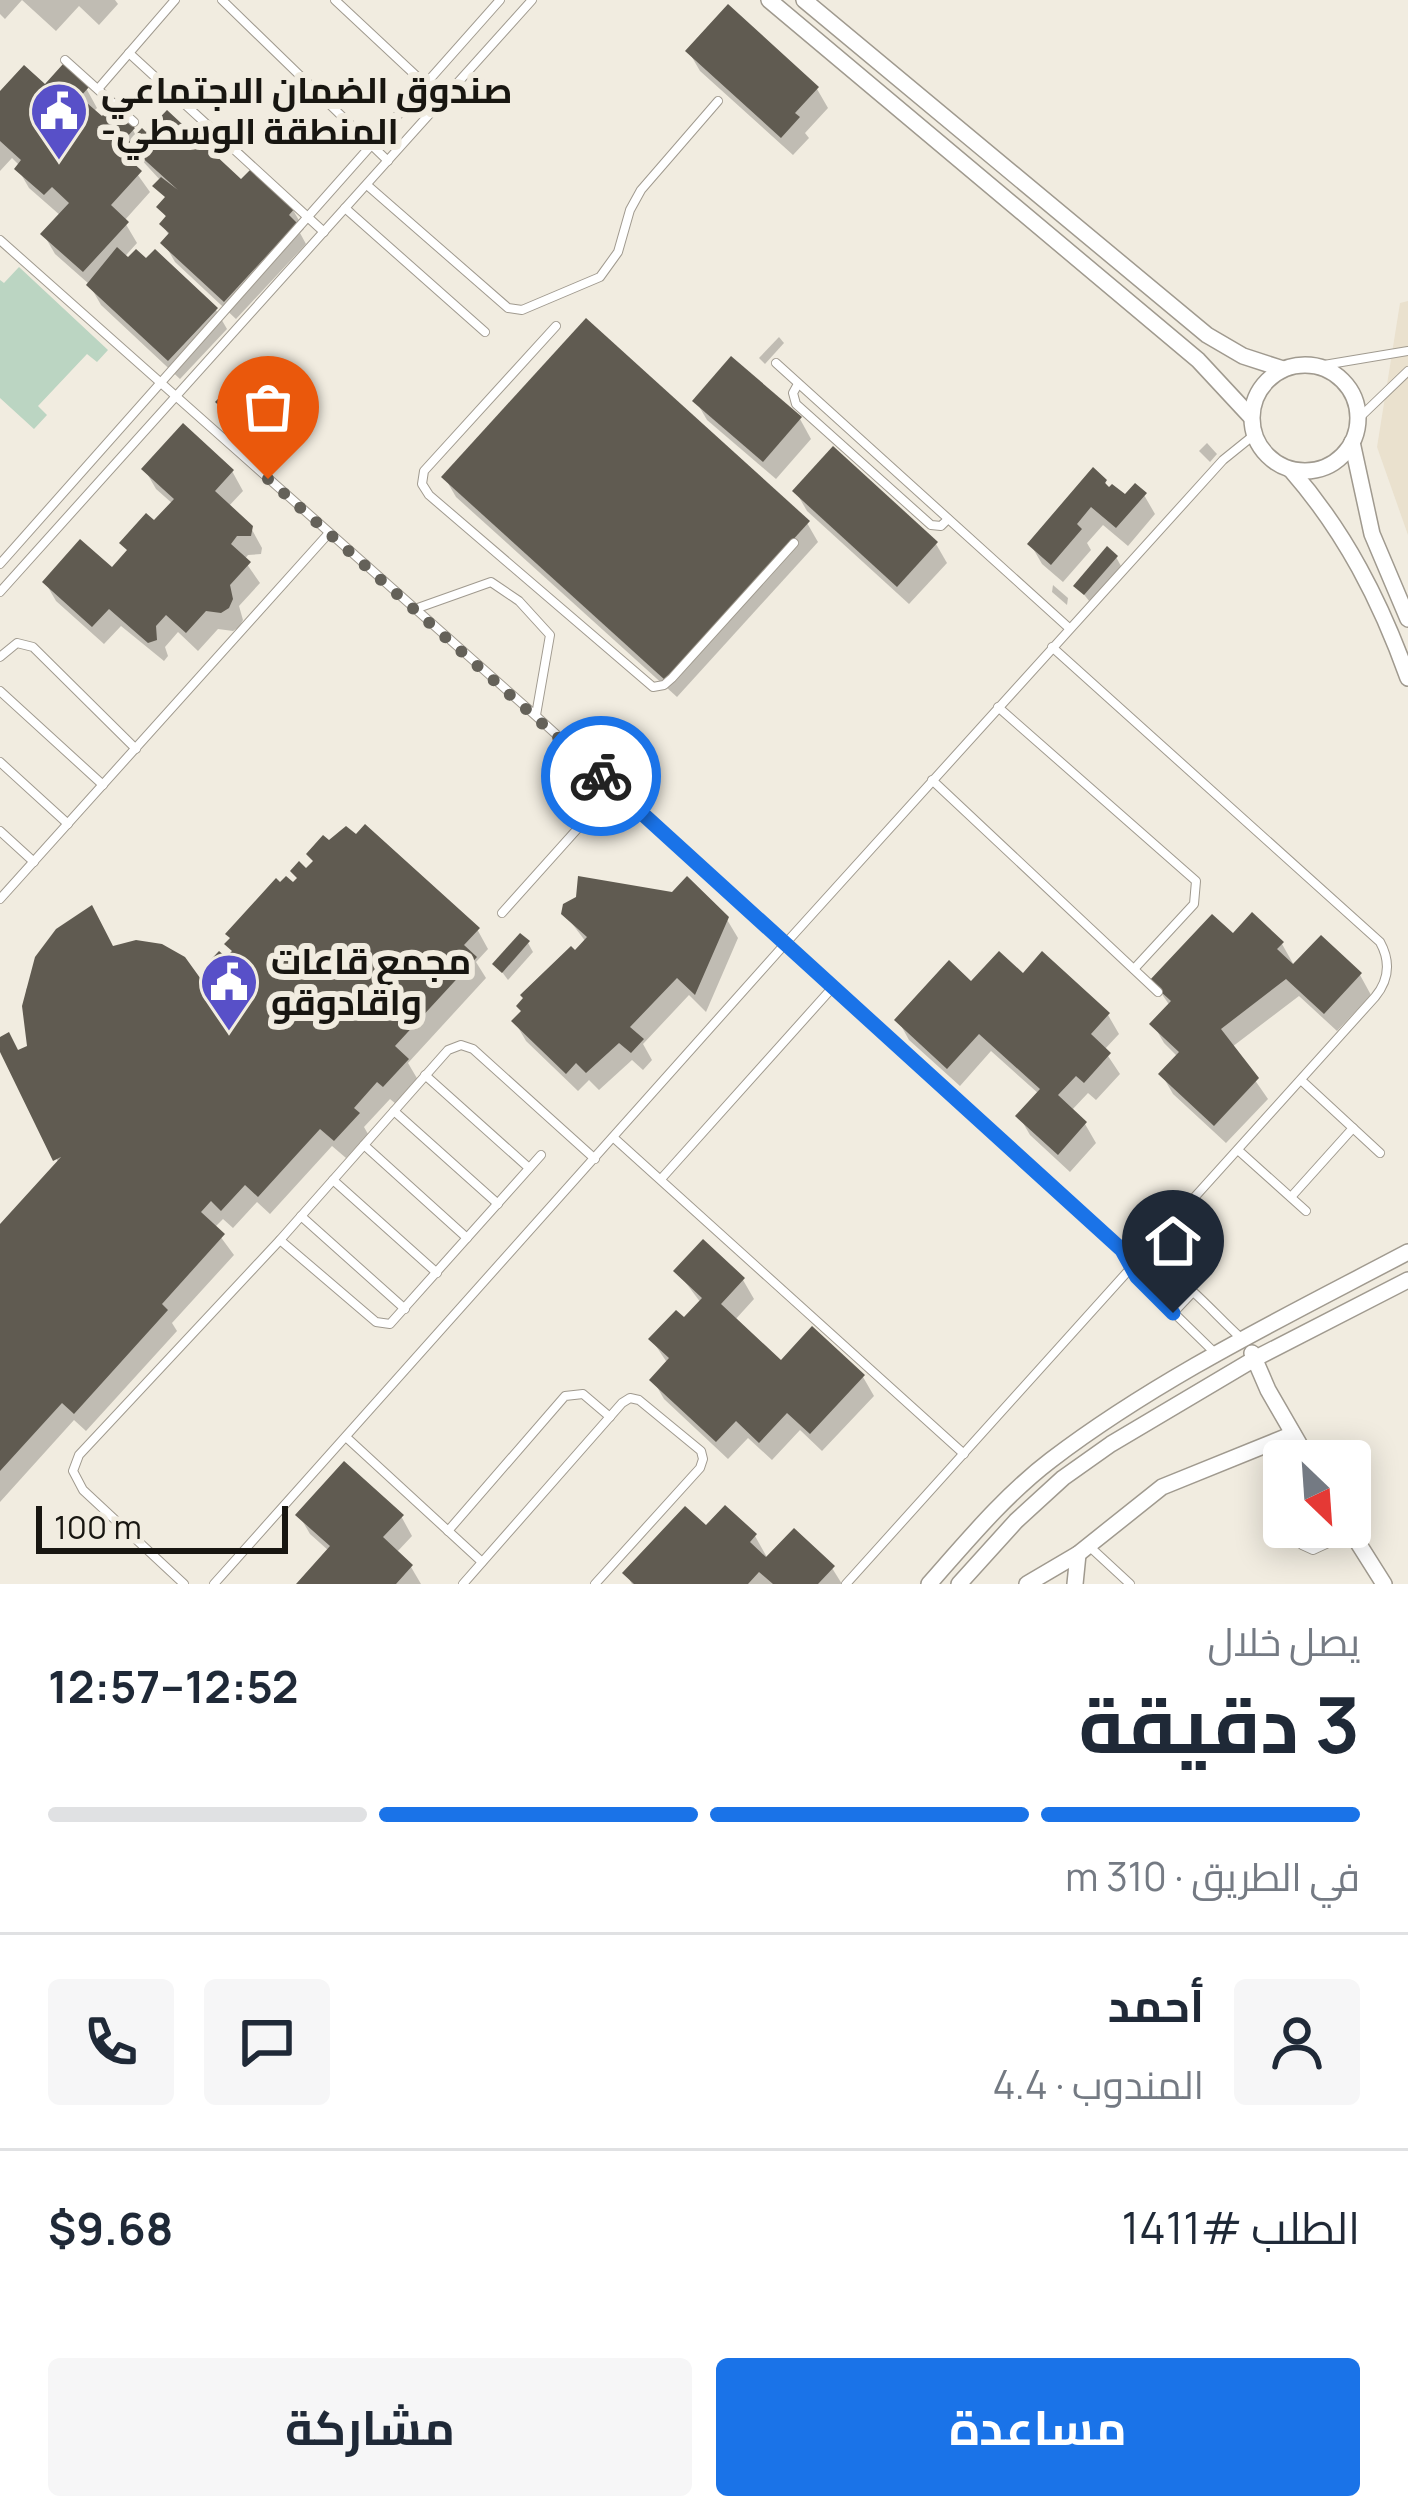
<!DOCTYPE html>
<html lang="ar">
<head>
<meta charset="utf-8">
<style>
  :root { --surface:#fff; --page:#f6f6f7; --text:#1f2937; --muted:#747a83; --line:#e0e1e3; --accent:#1a73e8 }
  body { margin:0; font-family:Manrope,Cairo,sans-serif; background:var(--page); color:var(--text); direction:rtl; height:100vh; display:flex; flex-direction:column; font-size:45px; white-space:nowrap }
  * { box-sizing:border-box; margin:0 }
  p { font-size:39px; color:var(--muted) }
  .icon { flex:none; width:66px; height:66px; fill:none; stroke:currentColor; stroke-width:2; stroke-linecap:round; stroke-linejoin:round }
  .map { position:relative; height:1584px; overflow:hidden; direction:ltr }
  .panel { display:flex; flex-direction:column; background:var(--surface); flex:1 }
  .panel>* { flex:none }
  .needle { width:78px; rotate:155deg }
  .fabs { position:absolute; left:1263px; top:1440px; display:grid; gap:24px }
  .fabs a { display:grid; place-items:center; width:108px; height:108px; border-radius:12px; background:var(--surface); box-shadow:0 6px 30px #0003; font-size:60px }
  .scale { position:absolute; left:36px; bottom:30px; width:252px; box-sizing:border-box; padding-left:12px; border:6px solid #181611; border-top:0; font-size:33px; line-height:42px; white-space:nowrap; color:#181611; -webkit-text-stroke:9px #f1ece0; paint-order:stroke }
  .pin { position:absolute; display:grid; place-items:center; width:102px; height:102px; color:#fff; margin:-123px -51px; border-radius:50% 50% 50% 0; rotate:-45deg; box-shadow:0 0 12px #0007 }
  .pin .icon { rotate:45deg }
  .courier { position:absolute; display:grid; place-items:center; width:120px; height:120px; margin:-60px; border:9px solid #1a73e8; border-radius:50%; background:#fff; color:#222; box-shadow:0 3px 15px #0007 }
  .summary em { font-style:normal; font-weight:700 }
  .summary div { display:flex; flex-direction:column-reverse }
  .summary { display:flex; align-items:center; justify-content:space-between; height:204px; padding:0 48px }
  h1 { font-size:78px; font-weight:700; line-height:90px }
  .bar { display:grid; grid-template-columns:repeat(4,1fr); gap:18px 12px; align-content:center; height:144px; padding:0 48px }
  .bar i { height:15px; border-radius:9px; background:var(--line) }
  .bar .current { background:var(--accent) }
  .bar p { grid-column:span 4 }
  .line { display:flex; align-items:center; gap:30px; padding:0 48px; border-top:3px solid var(--line) }
  .line div { flex:1 }
  .round { display:grid; place-items:center; flex:none; width:126px; height:126px; border-radius:12px; background:var(--page) }
  .cta { display:flex; gap:24px; margin-top:auto; padding:24px 48px }
  .cta a { flex:1; height:138px; border-radius:12px; background:var(--accent); color:#fff; font-size:48px; font-weight:700; line-height:138px; text-align:center }
  .cta a+a { background:var(--page); color:var(--text) }
  .map>svg:first-child { display:block }
  .built { fill:#eae1ce }
  .green { fill:#bbd5c2 }
  .shadow { fill:#0003 }
  .building { fill:#605b51 }
  .lines { fill:none; stroke-linecap:round; stroke-linejoin:round }
  .lane-casing { stroke:#a09a8f; stroke-width:10 }
  .street-casing { stroke:#a09a8f; stroke-width:18 }
  .lane { stroke:#fff; stroke-width:8 }
  .street { stroke:#fff; stroke-width:15 }
  .done { stroke:#646159; stroke-width:12; stroke-dasharray:0 21.6 }
  .route { stroke:#1a73e8; stroke-width:15 }
  .labels { text-anchor:middle; stroke-width:12; stroke-linejoin:round; paint-order:stroke }
  .poi-label { font-size:36px; font-weight:bold; fill:#181611; stroke:#f1ece0; text-anchor:start }
</style>
</head>
<body>
<div class="map">
<svg width="1408" height="1584" viewBox="0 0 1408 1584">
  <rect width="100%" height="100%" fill="#f1ece0"/>
  <!-- built -->
  <path class="built" d="M1408 301V535L1377 447 1400 303Z"/>
  <!-- green -->
  <path class="green" d="M19 267 108 350 97 362 87 354 38 406 47 415 34 429 0 398V280L4 283Z"/>
  <!-- shadow -->
  <g class="shadow">
    <path d="M0 0H115L118 4 99 25 79 6 56 31 22 0 5 19 0 14Z"/>
    <path d="M689 52 817 89 828 108 805 133 809 138 793 155 700 71Z"/>
    <path d="M45 88H86L97 108 93 112 133 130 137 138 242 183 293 210 304 229 300 233 306 244 236 319 175 262 164 243 170 237 162 224 167 219 160 207 168 199 161 181 138 156 130 164 150 192 124 221 137 243 119 263 216 310 227 329 180 379 101 305 89 284 55 254 44 235 61 216 29 188 18 169 20 166 12 158 0 171V96Z"/>
    <path d="M779 337 784 343 765 364 759 358Z"/>
    <path d="M732 360 800 419 811 439 776 479 707 420 696 401Z"/>
    <path d="M219 403 269 414 277 428 260 446 227 416Z"/>
    <path d="M1207 443 1217 454 1210 462 1199 451Z"/>
    <path d="M145 470 232 471 243 491 228 507 251 528 262 548 261 554 248 555 244 560 260 583 239 606 243 620 239 627 233 631 218 629 198 651 178 632 165 647 168 656 164 661 121 626 104 644 56 601 45 582 112 572 129 553 123 543 155 524 173 504 156 489Z"/>
    <path d="M445 478 807 523 818 542 677 697 456 497Z"/>
    <path d="M1105 482 1110 491 1125 499 1144 495 1155 514 1128 546 1103 525 1087 543 1091 550 1063 582 1042 564 1031 545Z"/>
    <path d="M796 492 936 544 947 563 909 604 807 511Z"/>
    <path d="M1116 557 1121 566 1090 602 1077 586Z"/>
    <path d="M1053 585 1068 598 1067 605 1052 592Z"/>
    <path d="M307 872 477 929 488 949 476 962 486 978 408 1063 418 1080 396 1104 390 1099 364 1127 368 1134 346 1158 332 1146 270 1214 257 1202 233 1228 223 1219 214 1228 234 1255 172 1323 177 1331 86 1431 74 1420 0 1502V1228L59 1164 0 1040 18 1053 30 1047 25 1023 26 990 47 944 113 949 203 986 234 954 228 944Z"/>
    <path d="M564 913 726 918 738 938 706 1012 689 995 643 1044 652 1060 643 1070 632 1060 599 1090 589 1080 578 1091 526 1041 515 1022 586 942Z"/>
    <path d="M1233 937 1282 944 1295 967 1360 975 1371 995 1337 1031 1299 996 1232 1047 1268 1099 1226 1143 1173 1094 1162 1075 1178 1057 1164 1043 1153 1024 1170 1006 1153 981Z"/>
    <path d="M528 943 533 952 508 980 496 964Z"/>
    <path d="M1023 977 1108 1015 1119 1034 1104 1050 1120 1074 1096 1100 1088 1093 1071 1111 1085 1124 1096 1143 1070 1172 1030 1135 1019 1116 1039 1094 991 1051 960 1086 909 1040 898 1020 972 985Z"/>
    <path d="M677 1271 743 1280 754 1299 734 1321 781 1364 863 1377 874 1396 822 1451 800 1430 772 1460 748 1438 728 1459 664 1399 653 1380 668 1364 652 1340 684 1321 701 1303Z"/>
    <path d="M299 1515 401 1516 412 1536 396 1553 411 1567 421 1584H300L329 1551 310 1534Z"/>
    <path d="M706 1529 755 1536 768 1559 832 1568 842 1584H632L626 1574Z"/>
  </g>
  <!-- building -->
  <g class="building">
    <path d="M728 4 819 87 795 113 800 117 781 138 685 51Z"/>
    <path d="M63 64 89 87 80 97 102 116 111 106 135 128 117 148 142 171 111 205 129 222 83 272 40 234 69 203 52 187 44 195 14 169 21 160 0 141V91L24 65 45 84Z"/>
    <path d="M167 110 241 179 252 168 295 208 289 215 297 223 224 302 160 243 169 233 159 224 166 216 156 207 165 197 152 186 161 177 178 190 127 144 142 128 146 132Z"/>
    <path d="M117 247 128 257 136 249 146 258 155 249 218 308 168 361 86 285Z"/>
    <path d="M586 318 810 521 665 680 441 477Z"/>
    <path d="M731 356 802 417 763 462 692 401Z"/>
    <path d="M236 380 271 412 251 434 215 402Z"/>
    <path d="M183 423 234 470 215 491 253 526 251 536H237L231 544 251 562 230 585 233 599 229 608 221 613 206 611 186 633 166 615 156 626 157 640 148 643 109 609 92 627 42 582 80 539 112 567 127 550 119 543 146 513 154 520 174 499 141 469Z"/>
    <path d="M833 446 938 542 897 587 792 491Z"/>
    <path d="M1093 467 1107 480 1105 483 1109 487 1112 484 1125 494 1135 483 1147 493 1116 528 1091 507 1077 524 1082 529 1051 565 1027 544Z"/>
    <path d="M1107 546 1118 556 1084 595 1073 586Z"/>
    <path d="M365 824 480 928 464 945 477 957 395 1046 409 1059 383 1087 377 1082 354 1108 360 1113 334 1141 320 1129 258 1197 245 1185 221 1211 211 1201 201 1212 225 1234 162 1304 168 1310 74 1414 62 1403 0 1471V1224L61 1157 53 1161 0 1052V1037L9 1032 18 1050 27 1046 22 1006 35 957 56 929 92 905 113 946 136 940 162 944 185 957 203 982 211 974 204 967 219 951 226 957 232 951 224 944 230 938 225 934 276 878 280 882 286 876 293 882 297 878 290 871 299 861 306 868 313 861 306 854 323 835 329 840 346 826 356 834Z"/>
    <path d="M578 876 672 892 687 876 729 917 695 995 677 978 630 1027 644 1039 631 1053 619 1043 586 1073 576 1063 566 1074 511 1021 521 1011 516 1006 523 998 520 995 571 946 575 950 587 937 561 914 563 904 576 897Z"/>
    <path d="M1252 912 1284 942 1277 949 1293 964 1321 935 1362 973 1324 1014 1286 979 1221 1029 1259 1078 1214 1126 1158 1074 1179 1052 1149 1024 1171 1001 1149 981 1212 914 1233 933Z"/>
    <path d="M520 933 530 941 502 973 492 964Z"/>
    <path d="M999 951 1023 973 1042 951 1110 1013 1091 1034 1111 1053 1084 1083 1076 1076 1058 1095 1087 1122 1058 1155 1015 1116 1040 1089 979 1034 947 1069 894 1020 949 960 971 981Z"/>
    <path d="M703 1239 745 1278 721 1304 781 1360 812 1326 865 1375 810 1434 787 1413 759 1443 736 1421 716 1442 649 1380 669 1358 648 1339 676 1310 684 1317 702 1298 673 1271Z"/>
    <path d="M344 1461 404 1515 383 1537 413 1565 396 1584H296L330 1546 295 1515Z"/>
    <path d="M725 1505 757 1534 750 1542 766 1557 794 1528 835 1566 818 1584H773L759 1572 748 1584H634L622 1573 685 1506 706 1525Z"/>
  </g>
  <g class="lines">
    <!-- lane casing -->
    <g class="lane-casing">
      <g id="lane">
        <path d="M222 0 388 161"/>
        <path d="M335 0 442 100"/>
        <path d="M129 53 324 232"/>
        <path d="M65 60 134 122"/>
        <path d="M98 89 175 0"/>
        <path d="M367 185 508 308 522 310 600 277 618 252 630 210 641 190 718 101"/>
        <path d="M345 208 485 332"/>
        <path d="M0 240 536 716 1122 1250 1137 1277 1214 1352"/>
        <path d="M556 326 424 471 422 484 429 495 653 687 664 685 672 678 794 543"/>
        <path d="M776 363 1069 628"/>
        <path d="M1318 366 1408 351"/>
        <path d="M798 384 793 393 796 404 931 525 941 526 948 519"/>
        <path d="M1358 419 1408 371"/>
        <path d="M0 564 500 0"/>
        <path d="M0 592 532 0"/>
        <path d="M415 609 491 582 519 601 550 635 536 715"/>
        <path d="M0 657 17 643 33 647 136 749"/>
        <path d="M0 691 103 785"/>
        <path d="M998 707 1196 881 1194 904 1134 969"/>
        <path d="M0 762 68 824"/>
        <path d="M932 780 1158 992"/>
        <path d="M0 831 34 862"/>
        <path d="M0 899 329 533"/>
        <path d="M502 913 614 788"/>
        <path d="M425 1075 529 1168"/>
        <path d="M1301 1080 1380 1153"/>
        <path d="M394 1111 498 1204"/>
        <path d="M614 1138 964 1454"/>
        <path d="M364 1145 467 1238"/>
        <path d="M1238 1150 1306 1211"/>
        <path d="M661 1179 833 987"/>
        <path d="M333 1180 437 1273"/>
        <path d="M1291 1197 1353 1128"/>
        <path d="M301 1216 405 1309"/>
        <path d="M280 1240 376 1322 390 1324 541 1155"/>
        <path d="M1123 1251C1170 1258 1208 1309 1242 1339"/>
        <path d="M1173 1313 1191 1294"/>
        <path d="M346 1437 482 1562"/>
        <path d="M1275 1510 1284 1522"/>
        <path d="M1288 1527 1302 1545 1313 1550 1350 1533"/>
        <path d="M448 1531 565 1396 583 1394 610 1417"/>
        <path d="M1090 1547 1130 1584"/>
        <path d="M184 1584 83 1490 73 1471 79 1455 280 1240 448 1050 461 1045 473 1049 595 1159"/>
        <path d="M214 1584 785 944 1223 460 1254 435"/>
        <path d="M463 1584 622 1403 630 1398 639 1400 701 1451 703 1459 700 1468 595 1584"/>
        <path d="M846 1584 1375 997C1389 980 1391 962 1380 942L1052 647"/>
      </g>
    </g>
    <!-- street casing -->
    <g class="street-casing">
      <g id="street">
        <path d="M769 0 1198 360 1251 417"/>
        <path d="M804 0 1207 335 1243 356 1283 369"/>
        <circle cx="1305" cy="418" r="53"/>
        <path d="M1352 442 1372 534 1408 619"/>
        <path d="M1291 470C1345 532 1380 600 1408 678"/>
        <path d="M1252 1353 1268 1390 1309 1461"/>
        <path d="M1348 1527 1384 1584"/>
        <path d="M929 1584C967 1541 1005 1495 1051 1460 1160 1377 1287 1316 1408 1252"/>
        <path d="M959 1584 1016 1521 1063 1478 1111 1444 1256 1358 1408 1280"/>
        <path d="M1027 1584 1078 1554 1162 1487 1293 1434"/>
        <path d="M1075 1584 1078 1554"/>
      </g>
    </g>
    <!-- lane -->
    <use href="#lane" class="lane"/>
    <!-- street -->
    <use href="#street" class="street"/>
  </g>
  <g class="lines">
    <!-- done -->
    <path class="done" d="M268 479 601 776"/>
    <!-- route -->
    <path class="route" d="M601 776 1122 1250 1137 1277 1173 1313"/>
  </g>
  <!-- icons -->
  <defs>
    <g id="civic-pin" transform="scale(3)"><path d="M0 17L-7.5 6A9.5 9.5 0 1 1 7.5 6Z" fill="#5850c8" stroke="#f1ece0"/><path d="M-.6-6.5H3V-4.5H.6V-3L4-1V1h2V6H-6V1h2V-1L-.6-3ZM-1.2 2.5V6h2.4V2.5Z" fill="#fff"/></g>
  </defs>
  <g fill-rule="evenodd">
    <use href="#civic-pin" x="59" y="111"/>
    <use href="#civic-pin" x="229" y="982"/>
  </g>
  <g class="labels">
    <!-- poi labels -->
    <g class="poi-label">
      <text x="101" y="103">صندوق الضمان الاجتماعي<tspan x="101" dy="41">-المنطقة الوسطي</tspan></text>
      <text x="271" y="974">مجمع قاعات<tspan x="271" dy="41">واقادوقو</tspan></text>
    </g>
  </g>
</svg>
<div class="fabs">
<a><svg class="needle" viewBox="-14 -14 28 28"><path d="M0-13l5 13h-10z" fill="#e53935"/><path d="M0 13l5-13h-10z" fill="#747a83"/></svg></a>
</div>
<div class="scale">100 m</div>
<div class="pin" style="left:268px;top:479px;background:#ea580c"><svg class="icon" aria-label="bag" viewBox="0 0 24 24"><path d="M5 8h14l-1 12H6zM9 8a3 3 0 0 1 6 0"/></svg></div>
<div class="pin" style="left:1173px;top:1313px;background:#1f2937"><svg class="icon" aria-label="home" viewBox="0 0 24 24"><path d="M3 11l9-7 9 7M6 9v11h12V9"/></svg></div>
<div class="courier" style="left:601px;top:776px"><svg class="icon" aria-label="bike" viewBox="0 0 24 24"><circle cx="6" cy="16" r="4"/><circle cx="18" cy="16" r="4"/><path d="M6 16l4-8h5l3 8M10 8l3 8H6M13 5h3"/></svg></div>
</div>
<section class="panel">
<div class="summary"><div><h1>3 دقيقة</h1><p>يصل خلال</p></div><em>12:52–12:57</em></div>
<div class="bar"><i class="current"></i><i class="current"></i><i class="current"></i><i></i><p>في الطريق · 310 m</p></div>
<div class="line" style="height:216px"><a class="round"><svg class="icon" aria-label="person" viewBox="0 0 24 24"><circle cx="12" cy="8" r="4"/><path d="M4 21q1-7 8-7t8 7"/></svg></a><div><b>أحمد</b><p>المندوب · 4.4</p></div><a class="round"><svg class="icon" aria-label="chat" viewBox="0 0 24 24"><path d="M4 5h16v11H9l-5 4z"/></svg></a><a class="round"><svg class="icon" aria-label="phone" viewBox="0 0 24 24"><path d="M5 4h4l2 5-3 2q2 4 5 5l2-3 5 2v4C11 20 4 13 5 4z"/></svg></a></div>
<div class="line" style="height:156px"><div>الطلب #1411</div><b>$9.68</b></div>
<div class="cta"><a>مساعدة</a><a>مشاركة</a></div>
</section>
</body>
</html>
